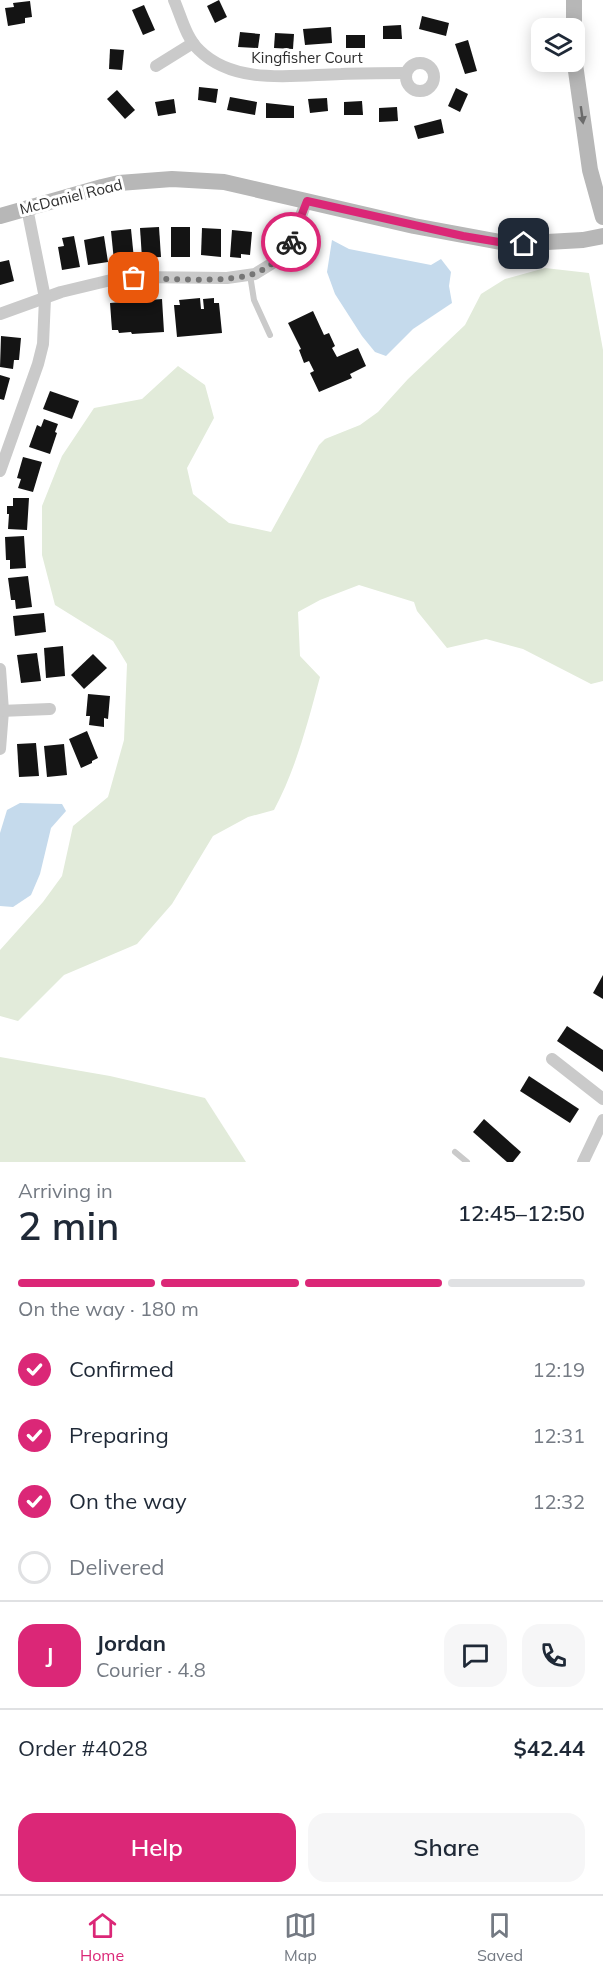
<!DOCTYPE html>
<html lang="en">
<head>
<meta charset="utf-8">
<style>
  :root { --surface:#fff; --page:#f6f6f7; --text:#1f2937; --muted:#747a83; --line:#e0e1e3; --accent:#db2777 }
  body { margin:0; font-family:Mulish,sans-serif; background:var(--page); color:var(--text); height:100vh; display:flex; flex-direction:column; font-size:22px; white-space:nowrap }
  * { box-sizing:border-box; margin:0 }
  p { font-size:20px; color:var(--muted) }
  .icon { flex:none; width:33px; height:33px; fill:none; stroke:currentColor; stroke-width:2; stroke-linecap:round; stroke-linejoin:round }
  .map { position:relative; height:1162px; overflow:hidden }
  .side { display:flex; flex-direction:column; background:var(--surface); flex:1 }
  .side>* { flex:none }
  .controls { position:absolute; left:531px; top:18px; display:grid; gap:12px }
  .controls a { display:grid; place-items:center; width:54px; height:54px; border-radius:12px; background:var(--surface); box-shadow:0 3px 15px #0003; font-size:30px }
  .pin { position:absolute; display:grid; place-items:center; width:51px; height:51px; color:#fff; margin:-26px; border-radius:12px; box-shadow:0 3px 9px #0006 }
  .courier { position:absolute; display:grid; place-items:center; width:60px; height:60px; margin:-30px; border:4px solid #db2777; border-radius:50%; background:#fff; color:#222; box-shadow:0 2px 8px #0007 }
  .overview em { font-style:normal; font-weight:600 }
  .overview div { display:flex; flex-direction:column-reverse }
  .overview { display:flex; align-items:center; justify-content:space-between; height:102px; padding:0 18px }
  h1 { font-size:39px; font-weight:600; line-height:45px }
  .bar { display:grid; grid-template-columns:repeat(4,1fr); gap:9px 6px; align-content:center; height:72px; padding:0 18px }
  .bar i { height:8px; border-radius:4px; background:var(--line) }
  .bar .on { background:var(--accent) }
  .bar p { grid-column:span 4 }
  .line { display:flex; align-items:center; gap:15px; padding:0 18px; border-top:2px solid var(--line) }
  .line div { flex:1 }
  .round { display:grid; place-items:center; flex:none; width:63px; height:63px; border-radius:18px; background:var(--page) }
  ol { padding:0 18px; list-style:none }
  li { display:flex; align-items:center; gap:18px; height:66px }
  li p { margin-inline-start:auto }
  li .icon { padding:6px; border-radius:50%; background:var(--accent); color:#fff; stroke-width:4 }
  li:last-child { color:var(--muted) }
  li i { width:33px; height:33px; border:3px solid var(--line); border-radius:50% }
  .primary-button { display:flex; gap:12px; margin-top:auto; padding:12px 18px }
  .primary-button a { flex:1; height:69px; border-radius:18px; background:var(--accent); color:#fff; font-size:24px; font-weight:600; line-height:69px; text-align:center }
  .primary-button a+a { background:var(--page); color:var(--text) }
  .tabs { display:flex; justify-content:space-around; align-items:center; height:84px; border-top:2px solid var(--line); background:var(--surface); font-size:16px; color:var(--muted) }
  .tabs a { display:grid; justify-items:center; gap:3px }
  .tabs .on { color:var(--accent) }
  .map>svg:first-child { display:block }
  .green { fill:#e2ebda }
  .water { fill:#c5daec }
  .building { fill:#141414 }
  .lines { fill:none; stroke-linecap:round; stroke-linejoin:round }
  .lane { stroke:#cacaca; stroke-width:6 }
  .street { stroke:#cacaca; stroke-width:12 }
  .secondary { stroke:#b7b7b7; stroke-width:16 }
  .oneway { fill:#6b6b6b }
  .done { stroke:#767676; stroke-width:6; stroke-dasharray:0 10.8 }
  .route { stroke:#db2777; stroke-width:8 }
  .labels { text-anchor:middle; stroke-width:6; stroke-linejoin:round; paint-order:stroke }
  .street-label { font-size:15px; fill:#2d2d2d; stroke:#fff }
</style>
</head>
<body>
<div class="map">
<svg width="603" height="1162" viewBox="0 0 603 1162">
  <rect width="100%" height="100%" fill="#fff"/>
  <!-- green -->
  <g class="green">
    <path d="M545 268 589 273 603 350V681L591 684 523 649 486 639 447 648 417 611 414 602 359 585 320 600 298 612 300 656 320 677C308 722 296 769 274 810L248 817 213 836 172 904 137 944 64 975 18 1021 0 1016V950L43 902 62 876 73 826 108 797 124 740 127 664 113 641 55 605 42 555V506L62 456 94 408 142 399 178 366 205 385 214 418 187 468 193 494 229 523 271 532 319 445 325 439 360 425 378 412 408 379 465 325 481 294 505 279Z"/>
    <path d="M0 1057 110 1076 205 1098 246 1162H0Z"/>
  </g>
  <!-- water -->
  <g class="water">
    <path d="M332 240 349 249 431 265 441 259 451 272 449 286 452 303 413 329 386 356 375 352 362 336 335 294 327 272Z"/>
    <path d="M20 803 62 804 66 811 51 828 40 874 31 895 13 907 0 906V833L7 810Z"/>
  </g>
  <!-- building -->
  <g class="building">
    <path d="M219 0 227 17 215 23 207 6Z"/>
    <path d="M30 1 32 17 25 18V23L8 26 5 8 14 7 13 3Z"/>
    <path d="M144 5 155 30 143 35 132 10Z"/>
    <path d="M422 16 449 23 446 36 419 29Z"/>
    <path d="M401 25 402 39H383V26Z"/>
    <path d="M331 27 332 43 305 45 303 29Z"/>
    <path d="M240 32 260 34 258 48 238 47Z"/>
    <path d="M275 33 294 34 293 49 274 48Z"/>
    <rect x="346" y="35" width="19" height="13"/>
    <path d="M468 40 477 71 465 74 455 44Z"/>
    <path d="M110 49 124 50 122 70 109 69Z"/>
    <path d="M199 87 218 89 216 103 198 100Z"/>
    <path d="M456 88 468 94 460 112 448 106Z"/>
    <path d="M117 90 135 110 125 119 107 99Z"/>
    <path d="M230 97 257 102 255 115 227 110Z"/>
    <path d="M327 98 328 111 310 113 308 99Z"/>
    <path d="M174 99 176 113 158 116 155 102Z"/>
    <path d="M362 101 363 115H344V102Z"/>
    <path d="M266 103 294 106V118H266Z"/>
    <path d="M397 107 398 121 379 122V108Z"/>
    <path d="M441 119 444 133 418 139 414 126Z"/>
    <path d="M159 227 161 257 142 258 140 228Z"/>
    <rect x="171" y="227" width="19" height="30"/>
    <path d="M202 228 221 229V257L201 255Z"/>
    <path d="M131 229 134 259 114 261 111 231Z"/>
    <path d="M232 230 252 232 250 255 241 254V258L230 257Z"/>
    <path d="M74 236 80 267 62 270 58 247 64 246 62 238Z"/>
    <path d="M104 236 108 262 88 265 84 240Z"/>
    <path d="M9 260 14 281 0 285V262Z"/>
    <path d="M200 298 201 309H204L203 299 214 298V303H219L222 333 177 337 174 305H180L179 300Z"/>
    <path d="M162 299 164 332 132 334 131 332 119 333 118 330H112L110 303Z"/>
    <path d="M313 311 324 335 329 333 335 346 332 348 337 357 358 348 366 366 350 374 352 378 319 392 310 373 314 371 309 361 304 363 299 350 301 349 288 323Z"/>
    <path d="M1 336 21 338 19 360H14L13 369 0 367Z"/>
    <path d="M0 375 10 378 4 400 0 399Z"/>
    <path d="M50 391 79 401 72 419 43 409Z"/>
    <path d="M44 419 58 424 55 432 57 433 50 454 29 447 37 425 41 427Z"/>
    <path d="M23 457 42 462 33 492 18 488 21 479 17 478Z"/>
    <path d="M13 498H29L27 530 8 529 9 514H7V506H13Z"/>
    <path d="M24 536 26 568 10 569V560H6L5 537Z"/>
    <path d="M28 576 32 607 16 609 15 600H11L8 578Z"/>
    <path d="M44 613 46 632 15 636 13 616Z"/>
    <path d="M63 646 65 676 46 678 44 648Z"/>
    <path d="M37 653 41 681 21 683 17 655Z"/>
    <path d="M93 654 107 668 84 689 71 675Z"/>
    <path d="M88 694 110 696 108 719 104 718V727L89 725 90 716H86Z"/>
    <path d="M87 731 98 758 92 761V763L81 768 69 739Z"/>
    <path d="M36 743 39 776 19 777 17 744Z"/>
    <path d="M64 744 67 775 47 777 44 746Z"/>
    <path d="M603 975V999L593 993Z"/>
    <path d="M567 1026 603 1050V1072L557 1041Z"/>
    <path d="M529 1076 579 1109 570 1123 520 1091Z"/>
    <path d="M484 1119 521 1152 513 1162H507L473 1132Z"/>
  </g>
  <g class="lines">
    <!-- lane -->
    <g class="lane">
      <path d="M250 275 254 300 270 335"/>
      <path d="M455 1152 467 1162"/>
    </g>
    <!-- street -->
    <g class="street">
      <path d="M174 0C181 16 186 38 199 50 235 86 295 75 341 74 363 73 384 73 406 73"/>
      <circle cx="420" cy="77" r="14"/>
      <path d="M156 66 193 43"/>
      <path d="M0 314 61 292 111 280 134 277 227 278 255 274 276 261 291 242 307 200"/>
      <path d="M0 471 38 364 43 344 45 298 27 208"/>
      <path d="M0 669 3 711 0 749"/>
      <path d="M0 711 50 709"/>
      <path d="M552 1059 603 1099"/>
      <path d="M583 1162 603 1120"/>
    </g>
    <!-- secondary -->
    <g class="secondary">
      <path d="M574 28V0"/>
      <path d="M574 57 590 170 603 217"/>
      <path d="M0 216 102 187 119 183 172 179 224 182 414 226 511 244 583 240 603 236"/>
    </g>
  </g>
  <!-- one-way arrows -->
  <defs><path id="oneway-solid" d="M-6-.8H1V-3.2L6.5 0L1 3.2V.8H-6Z" transform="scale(1.5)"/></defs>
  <use class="oneway" href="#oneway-solid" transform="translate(582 115) rotate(82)"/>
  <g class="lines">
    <!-- done -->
    <path class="done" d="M134 278C164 278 230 284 256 273 271 267 283 255 291 242"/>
    <!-- route -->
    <path class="route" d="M291 242 307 201 463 236 511 244H524"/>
  </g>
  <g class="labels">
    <!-- street labels -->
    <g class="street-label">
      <text x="307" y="63">Kingfisher Court</text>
      <text transform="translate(71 197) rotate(-14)" y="5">McDaniel Road</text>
    </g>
  </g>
</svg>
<div class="controls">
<a><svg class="icon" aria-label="layers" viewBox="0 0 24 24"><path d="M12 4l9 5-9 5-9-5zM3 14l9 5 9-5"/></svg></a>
</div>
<div class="pin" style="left:134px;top:278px;background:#ea580c"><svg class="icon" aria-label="bag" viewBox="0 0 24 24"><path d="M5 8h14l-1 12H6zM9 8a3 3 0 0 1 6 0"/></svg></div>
<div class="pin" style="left:524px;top:244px;background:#1f2937"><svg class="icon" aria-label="home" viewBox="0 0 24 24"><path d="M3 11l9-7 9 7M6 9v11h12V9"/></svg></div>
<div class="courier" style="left:291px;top:242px"><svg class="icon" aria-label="bike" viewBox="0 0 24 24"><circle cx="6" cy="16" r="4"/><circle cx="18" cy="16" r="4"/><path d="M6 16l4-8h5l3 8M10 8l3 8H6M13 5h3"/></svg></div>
</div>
<section class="side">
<div class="overview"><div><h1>2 min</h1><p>Arriving in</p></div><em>12:45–12:50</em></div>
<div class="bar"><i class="on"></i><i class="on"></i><i class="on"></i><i></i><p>On the way · 180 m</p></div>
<ol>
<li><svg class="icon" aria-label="check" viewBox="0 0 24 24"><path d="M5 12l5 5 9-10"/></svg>Confirmed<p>12:19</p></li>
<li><svg class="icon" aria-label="check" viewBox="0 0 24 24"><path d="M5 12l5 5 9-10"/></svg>Preparing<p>12:31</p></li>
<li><svg class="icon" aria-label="check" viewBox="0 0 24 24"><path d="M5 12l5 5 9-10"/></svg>On the way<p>12:32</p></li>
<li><i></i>Delivered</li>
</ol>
<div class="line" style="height:108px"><b class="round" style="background:var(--accent);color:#fff">J</b><div><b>Jordan</b><p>Courier · 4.8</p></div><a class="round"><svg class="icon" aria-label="chat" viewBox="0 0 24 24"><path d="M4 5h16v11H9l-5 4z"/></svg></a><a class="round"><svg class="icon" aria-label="phone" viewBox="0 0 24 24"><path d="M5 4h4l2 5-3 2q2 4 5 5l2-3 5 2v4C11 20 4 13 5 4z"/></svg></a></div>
<div class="line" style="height:78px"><div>Order #4028</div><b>$42.44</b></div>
<div class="primary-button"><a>Help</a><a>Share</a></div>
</section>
<nav class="tabs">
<a class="on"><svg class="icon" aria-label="home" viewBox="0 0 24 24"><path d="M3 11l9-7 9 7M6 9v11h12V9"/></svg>Home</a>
<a><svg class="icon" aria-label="map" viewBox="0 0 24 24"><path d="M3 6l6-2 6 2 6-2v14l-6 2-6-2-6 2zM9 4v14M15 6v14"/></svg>Map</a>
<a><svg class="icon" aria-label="saved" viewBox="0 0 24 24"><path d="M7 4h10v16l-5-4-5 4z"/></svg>Saved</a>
</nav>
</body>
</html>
